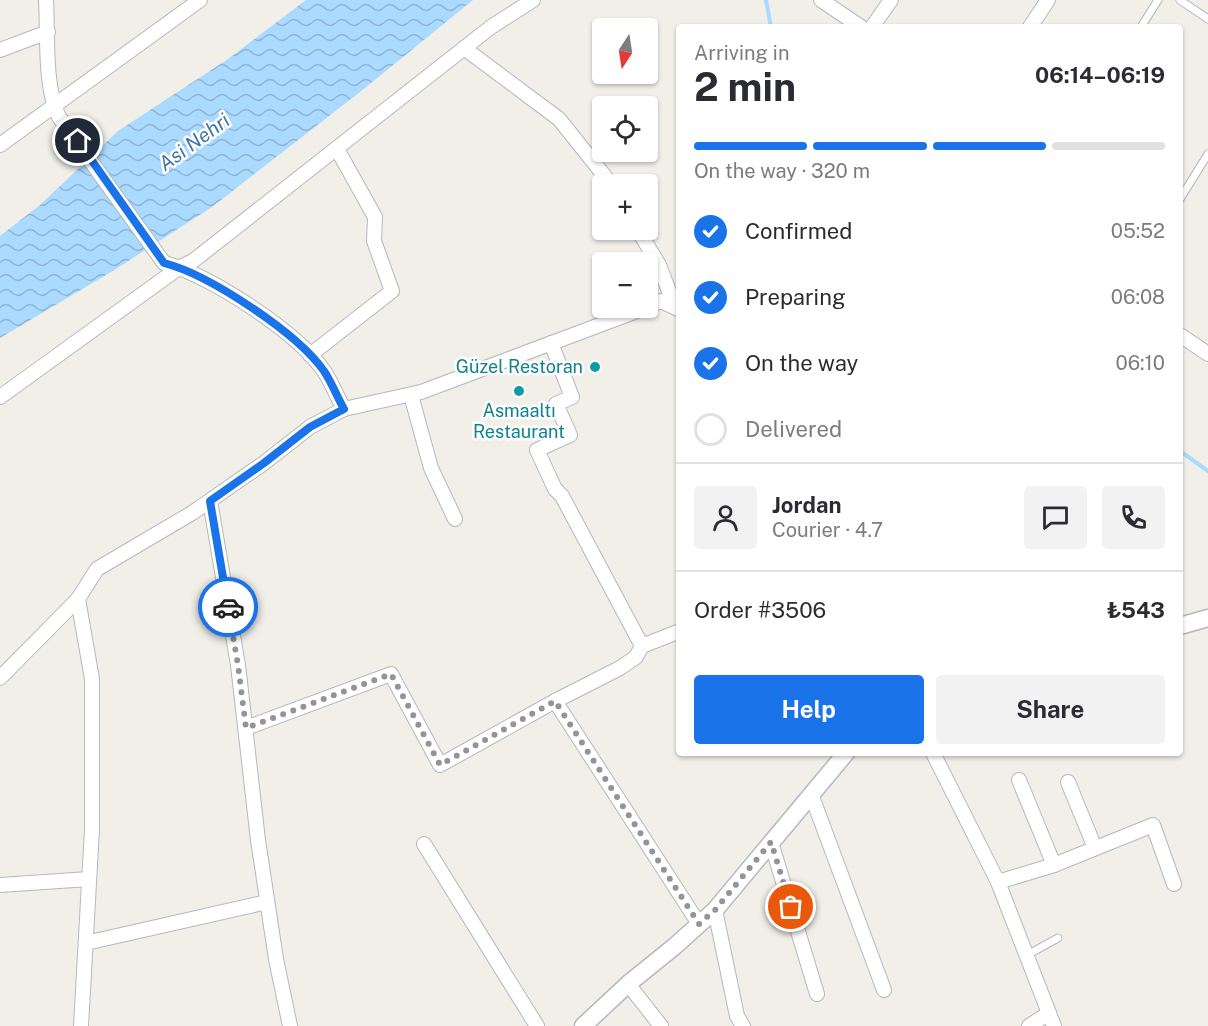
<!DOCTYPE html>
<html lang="en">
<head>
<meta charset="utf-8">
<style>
  :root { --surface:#fff; --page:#f2f2f3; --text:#2b2b33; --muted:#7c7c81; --line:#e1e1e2; --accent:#1a73e8 }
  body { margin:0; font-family:"Public Sans",sans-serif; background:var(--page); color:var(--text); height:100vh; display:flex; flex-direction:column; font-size:22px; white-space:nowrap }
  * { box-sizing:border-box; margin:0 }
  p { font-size:20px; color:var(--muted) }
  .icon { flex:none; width:33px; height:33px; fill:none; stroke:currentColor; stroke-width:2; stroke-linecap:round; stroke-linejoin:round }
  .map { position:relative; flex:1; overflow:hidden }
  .side { position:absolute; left:676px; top:24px; width:507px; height:732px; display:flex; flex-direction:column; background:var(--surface); border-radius:6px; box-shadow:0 2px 4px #0004 }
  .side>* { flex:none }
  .needle { width:39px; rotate:192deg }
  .tools { position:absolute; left:592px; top:18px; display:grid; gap:12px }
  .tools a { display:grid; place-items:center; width:66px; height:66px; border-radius:6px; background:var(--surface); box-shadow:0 2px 4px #0004; font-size:30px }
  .pin { position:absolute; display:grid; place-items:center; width:51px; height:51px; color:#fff; margin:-26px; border:3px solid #fff; border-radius:50%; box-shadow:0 2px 6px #0007 }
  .courier { position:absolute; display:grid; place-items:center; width:60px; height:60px; margin:-30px; border:4px solid #1a73e8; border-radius:50%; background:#fff; color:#222; box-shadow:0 2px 8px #0007 }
  .overview em { font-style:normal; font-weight:700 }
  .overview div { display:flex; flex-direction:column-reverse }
  .overview { display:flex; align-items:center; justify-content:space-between; height:102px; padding:0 18px }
  h1 { font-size:39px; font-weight:700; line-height:45px }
  .bar { display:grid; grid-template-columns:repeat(4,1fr); gap:9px 6px; align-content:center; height:72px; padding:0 18px }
  .bar i { height:8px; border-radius:4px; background:var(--line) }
  .bar .current { background:var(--accent) }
  .bar p { grid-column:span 4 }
  .line { display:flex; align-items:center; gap:15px; padding:0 18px; border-top:2px solid var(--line) }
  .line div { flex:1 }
  .round { display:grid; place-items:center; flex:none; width:63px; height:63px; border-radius:6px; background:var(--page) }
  ol { padding:0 18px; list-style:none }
  li { display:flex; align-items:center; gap:18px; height:66px }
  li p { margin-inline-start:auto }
  li .icon { padding:6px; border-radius:50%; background:var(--accent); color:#fff; stroke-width:4 }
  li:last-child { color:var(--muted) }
  li i { width:33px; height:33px; border:3px solid var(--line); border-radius:50% }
  .action { display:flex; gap:12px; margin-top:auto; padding:12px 18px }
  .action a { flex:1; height:69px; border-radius:6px; background:var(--accent); color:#fff; font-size:24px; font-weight:700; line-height:69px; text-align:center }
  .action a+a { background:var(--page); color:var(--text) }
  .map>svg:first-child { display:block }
  .water { fill:url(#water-waves) }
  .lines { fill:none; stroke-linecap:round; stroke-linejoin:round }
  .stream { stroke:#aadaff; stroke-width:4 }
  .service-casing { stroke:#b5b8bc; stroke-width:9 }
  .minor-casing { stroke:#b5b8bc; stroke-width:16 }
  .tertiary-casing { stroke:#b5b8bc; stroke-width:19 }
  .service { stroke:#fff; stroke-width:7 }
  .minor { stroke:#fff; stroke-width:14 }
  .tertiary { stroke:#fff; stroke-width:16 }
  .done { stroke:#929495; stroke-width:6; stroke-dasharray:0 10.8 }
  .route { stroke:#1a73e8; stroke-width:8 }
  .culture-dot { fill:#0f9aa8; stroke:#fff; stroke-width:2 }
  .labels { text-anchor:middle; stroke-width:5; stroke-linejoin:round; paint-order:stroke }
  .culture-label { font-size:18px; fill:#0d838f; stroke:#fff; text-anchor:end }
  .water-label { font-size:20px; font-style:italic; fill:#4174aa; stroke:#fff }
</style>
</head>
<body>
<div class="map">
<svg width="1208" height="1026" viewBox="0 0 1208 1026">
  <defs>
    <pattern id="water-waves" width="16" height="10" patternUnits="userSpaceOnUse" patternTransform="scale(1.5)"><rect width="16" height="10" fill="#aadaff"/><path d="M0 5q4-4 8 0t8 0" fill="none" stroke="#8eb4d2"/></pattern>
  </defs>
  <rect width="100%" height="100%" fill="#f1efe8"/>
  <!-- water -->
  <path class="water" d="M306 0H473L360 92 212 207 116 269 0 338V236L40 205 118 131 228 59Z"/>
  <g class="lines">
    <!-- stream -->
    <g class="stream">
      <path d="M766 0 771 27"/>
      <path d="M1180 451 1208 471"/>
    </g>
    <!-- service casing -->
    <g class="service-casing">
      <g id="service">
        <path d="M1180 0 1208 19"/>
        <path d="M1141 27 1158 0"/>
        <path d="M1180 199 1208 154"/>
        <path d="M1027 955 1058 938"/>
      </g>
    </g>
    <!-- minor casing -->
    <g class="minor-casing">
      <g id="minor">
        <path d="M46 0C48 34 44 87 59 117L164 263C210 275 297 332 324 371 332 383 337 397 344 409"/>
        <path d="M821 0 861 27"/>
        <path d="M872 27 891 0"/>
        <path d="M1030 27 1048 0"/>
        <path d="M464 48 559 119 611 184"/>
        <path d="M0 50 48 32"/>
        <path d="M0 145 200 0"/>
        <path d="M638 230 659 265 675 307"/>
        <path d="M648 306 661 301 678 309"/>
        <path d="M1180 335 1208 354"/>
        <path d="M551 343 572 397 556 404 570 435 537 450 555 489 562 496 642 646"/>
        <path d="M310 355 392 291 374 241 375 217 337 149"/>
        <path d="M411 395 431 468 455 519"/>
        <path d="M0 397 180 267 193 261 491 27 533 0"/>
        <path d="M210 501 238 665 258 840 276 959 290 1026"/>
        <path d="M0 678 78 599"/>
        <path d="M555 701 699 924"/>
        <path d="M246 728 391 674 440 765 555 701 620 668 636 657 642 646 680 631"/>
        <path d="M933 753 998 882 1054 1026"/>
        <path d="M1019 780 1054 865"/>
        <path d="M1068 782 1095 848"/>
        <path d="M811 794 884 990"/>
        <path d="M771 842 817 994"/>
        <path d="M424 844 537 1026"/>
        <path d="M998 882 1054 865 1153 825 1174 884"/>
        <path d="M0 885 89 879"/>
        <path d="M715 910 737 1016 743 1026"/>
        <path d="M86 943 267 902"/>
        <path d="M628 984 661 1026"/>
        <path d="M81 1026 92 829V679L78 599 97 569 192 513 264 463 310 427 344 409 421 392 645 308"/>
        <path d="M1029 1026 1049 1013"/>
      </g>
    </g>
    <!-- tertiary casing -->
    <g class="tertiary-casing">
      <g id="tertiary">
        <path d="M1180 626 1208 618"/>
        <path d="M583 1026 628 984 675 946 715 910 846 753"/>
      </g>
    </g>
    <!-- service -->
    <use href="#service" class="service"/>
    <!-- minor -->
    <use href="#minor" class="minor"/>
    <!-- tertiary -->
    <use href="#tertiary" class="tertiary"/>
  </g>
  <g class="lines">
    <!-- done -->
    <path class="done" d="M228 607 238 665 246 728 391 674 440 765 555 701 699 924 715 910 771 842 791 907"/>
    <!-- route -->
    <path class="route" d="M78 141 164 263C210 275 297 333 324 371 332 383 337 397 344 409L310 427 264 463 210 501 228 607"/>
  </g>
  <!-- markers -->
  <g class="culture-dot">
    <circle cx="595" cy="367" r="6"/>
    <circle cx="519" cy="391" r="6"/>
  </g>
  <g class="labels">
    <!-- culture labels -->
    <g class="culture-label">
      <text x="583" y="373">Güzel Restoran</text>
      <text x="519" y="417" text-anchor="middle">Asmaaltı<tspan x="519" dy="21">Restaurant</tspan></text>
    </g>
    <!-- water labels -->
    <g class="water-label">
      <text transform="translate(194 142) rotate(-36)" y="7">Asi Nehri</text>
    </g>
  </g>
</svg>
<div class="tools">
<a><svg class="needle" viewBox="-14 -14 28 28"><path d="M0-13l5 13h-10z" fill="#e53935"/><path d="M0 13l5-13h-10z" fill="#7c7c81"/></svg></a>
<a><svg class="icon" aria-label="locate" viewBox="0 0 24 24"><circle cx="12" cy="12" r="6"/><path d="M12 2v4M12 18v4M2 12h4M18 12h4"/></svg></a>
<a>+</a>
<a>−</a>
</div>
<div class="pin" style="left:791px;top:907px;background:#ea580c"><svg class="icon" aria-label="bag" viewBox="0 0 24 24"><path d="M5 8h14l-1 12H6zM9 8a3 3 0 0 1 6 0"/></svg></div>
<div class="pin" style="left:78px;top:141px;background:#1f2937"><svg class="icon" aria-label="home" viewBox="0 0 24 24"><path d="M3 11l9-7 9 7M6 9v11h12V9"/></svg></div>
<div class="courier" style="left:228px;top:607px"><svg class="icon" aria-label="car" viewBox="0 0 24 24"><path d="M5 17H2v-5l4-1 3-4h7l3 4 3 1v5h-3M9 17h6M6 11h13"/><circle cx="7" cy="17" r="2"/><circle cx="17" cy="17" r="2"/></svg></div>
<section class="side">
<div class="overview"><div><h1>2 min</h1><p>Arriving in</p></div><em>06:14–06:19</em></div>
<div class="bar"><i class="current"></i><i class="current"></i><i class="current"></i><i></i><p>On the way · 320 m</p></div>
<ol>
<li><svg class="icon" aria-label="check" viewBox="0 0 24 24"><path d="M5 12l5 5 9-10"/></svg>Confirmed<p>05:52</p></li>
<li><svg class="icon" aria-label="check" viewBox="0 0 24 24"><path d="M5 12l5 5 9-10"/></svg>Preparing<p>06:08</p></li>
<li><svg class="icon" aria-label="check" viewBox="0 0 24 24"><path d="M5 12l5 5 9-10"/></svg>On the way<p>06:10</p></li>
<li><i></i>Delivered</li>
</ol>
<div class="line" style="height:108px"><a class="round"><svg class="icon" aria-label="person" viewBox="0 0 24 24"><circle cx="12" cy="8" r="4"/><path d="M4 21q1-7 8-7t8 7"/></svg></a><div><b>Jordan</b><p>Courier · 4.7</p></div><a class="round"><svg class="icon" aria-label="chat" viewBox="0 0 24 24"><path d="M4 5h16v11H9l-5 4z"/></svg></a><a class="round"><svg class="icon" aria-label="phone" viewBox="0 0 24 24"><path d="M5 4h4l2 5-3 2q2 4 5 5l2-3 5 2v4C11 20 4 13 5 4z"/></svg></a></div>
<div class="line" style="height:78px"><div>Order #3506</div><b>₺543</b></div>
<div class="action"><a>Help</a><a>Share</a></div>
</section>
</div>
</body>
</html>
